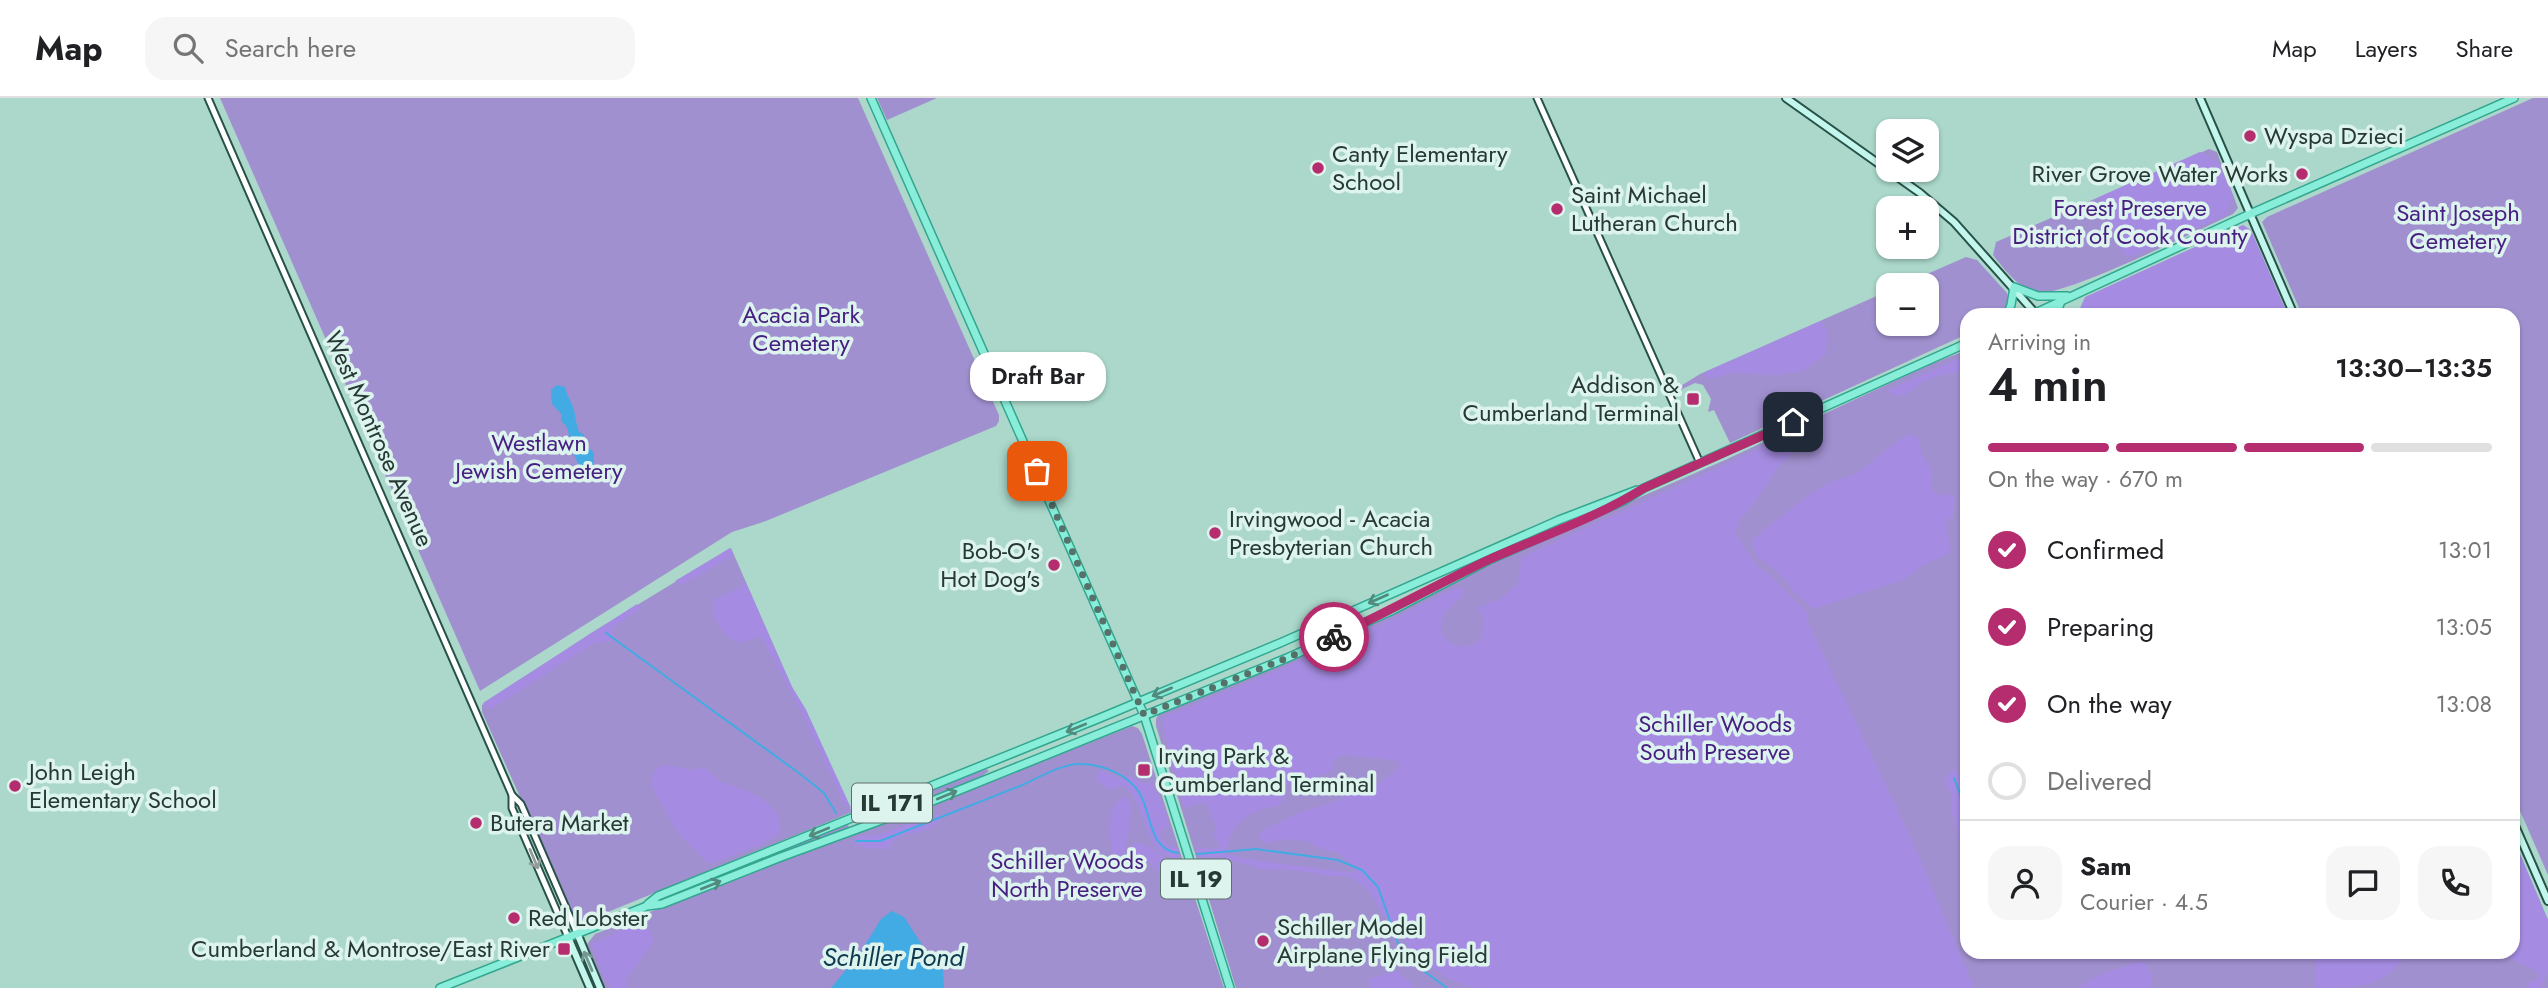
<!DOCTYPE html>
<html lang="en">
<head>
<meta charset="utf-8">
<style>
  :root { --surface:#fff; --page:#f6f6f6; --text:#202124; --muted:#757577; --line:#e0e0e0; --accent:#b52d6e }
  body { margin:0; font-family:Jost,sans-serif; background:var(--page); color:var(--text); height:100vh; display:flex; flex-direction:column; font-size:26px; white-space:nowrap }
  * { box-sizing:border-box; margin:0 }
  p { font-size:23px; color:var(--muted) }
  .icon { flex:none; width:38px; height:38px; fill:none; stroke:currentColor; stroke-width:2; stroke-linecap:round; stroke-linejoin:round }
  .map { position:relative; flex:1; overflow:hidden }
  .sheet { position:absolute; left:1960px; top:210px; width:560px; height:651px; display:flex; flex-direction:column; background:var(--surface); border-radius:21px; box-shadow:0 2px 5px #0004 }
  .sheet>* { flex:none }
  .fabs { position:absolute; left:1876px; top:21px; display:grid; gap:14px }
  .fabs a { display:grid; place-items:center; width:63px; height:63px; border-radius:14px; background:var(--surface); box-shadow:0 2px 5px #0004; font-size:35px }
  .pin { position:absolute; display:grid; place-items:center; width:60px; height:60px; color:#fff; margin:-30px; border-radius:14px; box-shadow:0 4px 10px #0006 }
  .courier { position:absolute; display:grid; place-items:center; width:70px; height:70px; margin:-35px; border:5px solid #b52d6e; border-radius:50%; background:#fff; color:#222; box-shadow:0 2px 9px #0007 }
  .bubble { position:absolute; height:49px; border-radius:21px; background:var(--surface); box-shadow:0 2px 5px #0004; font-size:23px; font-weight:600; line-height:49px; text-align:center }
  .summary em { font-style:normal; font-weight:600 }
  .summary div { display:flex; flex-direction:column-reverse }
  .summary { display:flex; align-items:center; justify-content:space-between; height:119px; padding:0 28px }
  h1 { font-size:46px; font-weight:600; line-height:52px }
  .bar { display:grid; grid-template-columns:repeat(4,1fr); gap:10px 7px; align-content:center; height:84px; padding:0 28px }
  .bar i { height:9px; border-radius:5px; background:var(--line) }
  .bar .selected { background:var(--accent) }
  .bar p { grid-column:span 4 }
  .line { display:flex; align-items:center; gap:18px; padding:0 28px; border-top:2px solid var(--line) }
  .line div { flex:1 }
  .round { display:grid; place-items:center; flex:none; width:74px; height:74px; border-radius:21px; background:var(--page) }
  ol { padding:0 28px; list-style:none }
  li { display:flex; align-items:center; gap:21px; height:77px }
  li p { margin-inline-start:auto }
  li .icon { padding:7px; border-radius:50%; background:var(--accent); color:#fff; stroke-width:4 }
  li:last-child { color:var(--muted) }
  li i { width:38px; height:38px; border:4px solid var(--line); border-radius:50% }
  header { display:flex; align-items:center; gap:42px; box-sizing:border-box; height:98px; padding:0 35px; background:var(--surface); border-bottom:2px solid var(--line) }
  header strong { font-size:33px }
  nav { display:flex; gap:38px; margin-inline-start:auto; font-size:24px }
  .search { width:490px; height:63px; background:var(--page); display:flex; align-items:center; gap:18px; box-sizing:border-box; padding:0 24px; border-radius:21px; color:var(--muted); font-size:26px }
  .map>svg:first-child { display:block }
  .green { fill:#a190d0 }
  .forest { fill:#a58ce2; fill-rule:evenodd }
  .water { fill:#42abe3 }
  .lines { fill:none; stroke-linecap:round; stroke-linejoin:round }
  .stream { stroke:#42abe3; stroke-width:2 }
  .tertiary-casing { stroke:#285248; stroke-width:9 }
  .secondary-casing { stroke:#285248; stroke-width:10 }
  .primary-casing { stroke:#32a68f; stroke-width:10 }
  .tertiary { stroke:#fff; stroke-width:5 }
  .secondary { stroke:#c3f6ec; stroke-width:6 }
  .primary { stroke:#88edd9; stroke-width:7 }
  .oneway { stroke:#528a7e }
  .oneway2 { stroke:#929c9a }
  .oneway3 { stroke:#749890 }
  .done { stroke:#557169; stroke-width:7; stroke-dasharray:0 12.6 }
  .route { stroke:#b52d6e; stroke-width:9 }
  .poi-dot { fill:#b52d6e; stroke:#ddf3ed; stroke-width:2.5 }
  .labels { text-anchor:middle; stroke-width:7; stroke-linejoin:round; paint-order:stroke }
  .shield { fill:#ddf3ed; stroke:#5d716c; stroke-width:2 }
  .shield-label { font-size:23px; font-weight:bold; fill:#263934 }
  .poi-label { font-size:24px; fill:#263934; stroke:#ddf3ed; text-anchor:start }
  .park-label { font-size:24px; fill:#471e82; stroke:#ddf3ed }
  .street-label { font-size:24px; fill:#263934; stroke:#ddf3ed }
  .water-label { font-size:26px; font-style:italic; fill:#0d3a51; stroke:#ddf3ed }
</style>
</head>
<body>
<header>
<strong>Map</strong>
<div class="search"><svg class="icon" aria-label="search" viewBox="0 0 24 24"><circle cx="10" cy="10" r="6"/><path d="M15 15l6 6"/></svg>Search here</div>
<nav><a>Map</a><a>Layers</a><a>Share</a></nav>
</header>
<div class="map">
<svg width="2548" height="890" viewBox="0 0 2548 890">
  <rect width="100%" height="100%" fill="#abd8cb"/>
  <!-- green -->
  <g class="green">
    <path d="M220 0H858L999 317V323L996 328 766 423 732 434 480 593Z"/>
    <path d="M877 0H937L887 22Z"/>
    <path d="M2533 0H2548V777L2513 697V217H2302L2262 124 2267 119Z"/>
    <path d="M2209 51 2217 54 2238 110 2233 116C2201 131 2063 199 2037 195 2019 191 2004 171 1993 157L1996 144Z"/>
    <path d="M1966 159 1977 162 2007 195 2009 203 2004 217H1967V236L1730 345 1714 312 1708 314 1711 301 1703 287 1695 285 1676 294 1679 289 1700 276 1888 193V226H1927V187H1902Z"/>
    <path d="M1967 252V854H2513V740L2548 822V890H1236L1156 628V621L1159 616 1342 540 1494 463 1725 362 1931 266Z"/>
    <path d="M731 450 792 589 806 612 852 714 586 823H579L573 817 482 614V607L591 535Z"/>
    <path d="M1132 628 1138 630 1142 636 1224 890H604L587 846 595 836 767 767 886 725Z"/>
    <path d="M986 671 989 673 979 680 872 723 868 722 867 718Z"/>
    <path d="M847 726 849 729 842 733 664 801Z"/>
  </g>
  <!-- forest -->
  <g class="forest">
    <path d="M2200 54 2217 63 2232 96 2227 117 2130 159 2124 157 2099 99Z"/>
    <path d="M2243 127 2251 132 2288 217H2077L2085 199Z"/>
    <path d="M1821 223 1827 232 1826 256 1803 273 1774 277 1735 274 1710 281 1705 277V274Z"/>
    <path d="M1967 257V273L1939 277 1922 284 1906 297 1893 298 1888 292Z"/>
    <path d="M1812 327 1811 338 1777 370 1757 401 1739 423 1735 435 1757 468 1770 477 1808 515 1807 522 1911 740 1974 890H1473L1447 880 1418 859 1410 852 1405 842 1406 832 1383 818 1369 792 1349 778H1329L1295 772 1261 771 1222 759 1206 761 1197 757 1198 749 1214 751 1220 748 1213 737 1216 730 1207 706 1199 705 1184 711 1163 628 1164 619 1329 551 1458 489 1463 492 1462 500C1418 526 1452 566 1482 540L1483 519 1478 510 1501 500 1518 486 1522 459ZM1345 657 1394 662 1399 665 1400 669 1381 684 1361 689 1337 703 1301 714 1261 733 1259 739 1262 744 1266 745C1279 743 1293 739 1305 743 1318 748 1324 754 1338 754L1354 770 1353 775 1245 761 1228 756 1226 751C1230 745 1229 738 1234 731 1244 716 1261 710 1278 708L1287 697 1284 690 1287 686 1307 685 1314 679 1332 673C1334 664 1335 658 1345 657Z"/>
    <path d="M1911 336 1919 341 1922 357 1932 371 1931 391 1937 397 1950 396 1955 400 1953 415 1946 426 1951 454 1920 469 1906 481 1813 511 1793 493 1780 476 1756 457 1752 444 1754 440 1813 394 1833 383 1856 376 1899 342Z"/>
    <path d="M730 450 734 457 682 487 675 483Z"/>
    <path d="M745 483 792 589 806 612 851 710 845 708 806 623 761 538C755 539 750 543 744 544 725 546 709 518 713 502L737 491Z"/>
    <path d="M637 506 640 511 613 530 612 533 615 538 612 543 594 545 493 610 485 609 483 605 486 603Z"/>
    <path d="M665 667 691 672 704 670C712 674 715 681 723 684 746 694 785 702 780 736L758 748 713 765 707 764 679 736 655 695 651 684 656 670Z"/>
    <path d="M1101 672 1121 681 1127 677 1143 685H1151L1160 699 1169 727 1160 735C1162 745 1168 747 1177 750L1180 760C1142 763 1149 705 1123 688L1109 691 1096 682 1097 675Z"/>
    <path d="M1952 672C1974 679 1967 735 1967 755L1960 742 1952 716V698L1945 685V680Z"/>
    <path d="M1126 698 1132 708 1125 751 1120 762 1114 761C1110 742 1104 706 1126 698Z"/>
    <path d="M936 716 940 718V724C935 727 929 731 923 733 903 739 902 730 888 751L864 750 855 746 856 739 881 736Z"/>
    <path d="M1138 745C1151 746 1172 762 1172 776L1164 779 1148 763 1133 758 1130 749Z"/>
    <path d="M2520 756 2548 822V873L2540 890H2527L2528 885 2540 880 2538 874 2499 854H2513V758Z"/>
    <path d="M635 826 650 832 654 844 626 881 627 890H612L604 878 591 846Z"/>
    <path d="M2312 854H2398L2402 862C2381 890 2353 890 2316 890V866Z"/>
    <path d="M2137 864 2145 865 2151 875V890H2077L2102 876Z"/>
    <path d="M1396 873 1412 885 1414 890H1370L1369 881Z"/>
  </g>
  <!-- water -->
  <g class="water">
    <path d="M557 287 565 289C567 299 574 307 575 317 576 323 577 327 579 334L584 336V345L594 355V368L590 373H582C579 367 573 355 571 350 567 339 572 331 561 323L562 317 552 306 551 292Z"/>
    <path d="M892 813 904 819 928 856 943 872 944 890H831L860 855 881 821Z"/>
  </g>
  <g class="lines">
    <!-- stream -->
    <g class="stream">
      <path d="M606 535 803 678 824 695 836 715"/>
      <path d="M1954 680 1960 696 1967 738"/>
      <path d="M856 743H880C927 725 973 706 1020 688 1038 680 1061 666 1080 666 1103 666 1129 677 1140 696 1152 717 1149 752 1178 755"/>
      <path d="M1197 756 1256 751 1338 762 1362 772 1378 789 1400 851 1409 862 1447 890"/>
    </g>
    <!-- tertiary casing -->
    <g class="tertiary-casing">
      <g id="tertiary">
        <path d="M208 0 512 697 521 706 577 835"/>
        <path d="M1537 0 1700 365"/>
        <path d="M512 697V710L568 839"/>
      </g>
    </g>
    <!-- secondary casing -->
    <g class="secondary-casing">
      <g id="secondary">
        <path d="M1786 0 1920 95 1954 124 2037 217"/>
        <path d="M2200 0 2294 217"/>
        <path d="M2513 723 2548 803"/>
        <path d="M577 835 600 890"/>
        <path d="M568 839 590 890"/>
      </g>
    </g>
    <!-- primary casing -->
    <g class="primary-casing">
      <g id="primary">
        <path d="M871 0 1144 617 1230 890"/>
        <path d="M2007 217 2011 207 2014 189 2038 198H2067"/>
        <path d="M2031 217 2250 116 2514 0"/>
        <path d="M2056 217 2061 203"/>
        <path d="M648 806 658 798 1100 620 1280 545 1559 422 1637 392"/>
        <path d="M440 890 647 808 662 806 781 759 920 708 1287 560 1393 512 1489 462 1623 403 1644 390 1967 245"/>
      </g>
    </g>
    <!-- tertiary -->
    <use href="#tertiary" class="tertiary"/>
    <!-- secondary -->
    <use href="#secondary" class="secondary"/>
    <!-- primary -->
    <use href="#primary" class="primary"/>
  </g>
  <!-- one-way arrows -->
  <defs><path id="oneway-shaft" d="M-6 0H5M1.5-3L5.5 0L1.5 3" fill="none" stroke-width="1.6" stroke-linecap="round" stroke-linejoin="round" transform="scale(1.75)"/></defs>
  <g class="oneway">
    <use href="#oneway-shaft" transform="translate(1378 501) rotate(156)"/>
    <use href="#oneway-shaft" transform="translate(1162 594) rotate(157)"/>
    <use href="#oneway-shaft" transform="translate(1076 630) rotate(158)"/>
    <use href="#oneway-shaft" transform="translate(947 697) rotate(-22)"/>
    <use href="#oneway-shaft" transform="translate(819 734) rotate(158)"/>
    <use href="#oneway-shaft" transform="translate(711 787) rotate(-22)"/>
  </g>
  <use class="oneway2" href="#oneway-shaft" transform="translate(534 761) rotate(67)"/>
  <use class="oneway3" href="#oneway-shaft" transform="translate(588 863) rotate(-113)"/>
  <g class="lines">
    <!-- done -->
    <path class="done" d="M1037 373 1144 617 1287 560 1334 539"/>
    <!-- route -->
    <path class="route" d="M1334 539C1386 515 1436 487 1488 462 1540 439 1596 420 1644 390L1793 324"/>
  </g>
  <!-- markers -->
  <g class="poi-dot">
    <circle cx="2250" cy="38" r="7"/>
    <circle cx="1318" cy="70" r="7"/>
    <circle cx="2302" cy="76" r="7"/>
    <circle cx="1557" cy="111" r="7"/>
    <rect x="1686" y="294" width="14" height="14" rx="3.5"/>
    <circle cx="1215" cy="435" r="7"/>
    <circle cx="1054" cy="467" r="7"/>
    <rect x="1137" y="665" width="14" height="14" rx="3.5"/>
    <circle cx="15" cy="688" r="7"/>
    <circle cx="476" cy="725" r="7"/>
    <circle cx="514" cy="820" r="7"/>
    <circle cx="1263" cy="843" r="7"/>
    <rect x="557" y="844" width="14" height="14" rx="3.5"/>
  </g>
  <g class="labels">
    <!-- shield labels -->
    <g class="shield">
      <rect x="852" y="685.5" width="80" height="39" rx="5"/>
      <rect x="1161" y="761.5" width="70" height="39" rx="5"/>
    </g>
    <g class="shield-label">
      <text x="892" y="713">IL 171</text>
      <text x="1196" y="789">IL 19</text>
    </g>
    <!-- poi labels -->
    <g class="poi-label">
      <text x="2264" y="46">Wyspa Dzieci</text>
      <text x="1332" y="64">Canty Elementary<tspan x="1332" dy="28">School</tspan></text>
      <text x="2288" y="84" text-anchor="end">River Grove Water Works</text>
      <text x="1571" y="105">Saint Michael<tspan x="1571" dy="28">Lutheran Church</tspan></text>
      <text x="1679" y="295" text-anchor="end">Addison &amp;<tspan x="1679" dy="28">Cumberland Terminal</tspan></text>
      <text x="1229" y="429">Irvingwood - Acacia<tspan x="1229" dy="28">Presbyterian Church</tspan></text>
      <text x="1040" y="461" text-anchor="end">Bob-O's<tspan x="1040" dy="28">Hot Dog's</tspan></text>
      <text x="1158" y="666">Irving Park &amp;<tspan x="1158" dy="28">Cumberland Terminal</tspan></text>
      <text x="29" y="682">John Leigh<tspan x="29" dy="28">Elementary School</tspan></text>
      <text x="490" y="733">Butera Market</text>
      <text x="528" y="828">Red Lobster</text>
      <text x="1277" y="837">Schiller Model<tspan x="1277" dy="28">Airplane Flying Field</tspan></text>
      <text x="550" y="859" text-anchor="end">Cumberland &amp; Montrose/East River</text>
    </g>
    <!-- park labels -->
    <g class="park-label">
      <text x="2130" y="118">Forest Preserve<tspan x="2130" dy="28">District of Cook County</tspan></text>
      <text x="2458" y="123">Saint Joseph<tspan x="2458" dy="28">Cemetery</tspan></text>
      <text x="801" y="225">Acacia Park<tspan x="801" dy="28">Cemetery</tspan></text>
      <text x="539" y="353">Westlawn<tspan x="539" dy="28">Jewish Cemetery</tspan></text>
      <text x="1715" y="634">Schiller Woods<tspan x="1715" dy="28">South Preserve</tspan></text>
      <text x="1067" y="771">Schiller Woods<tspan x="1067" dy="28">North Preserve</tspan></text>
    </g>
    <!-- street labels -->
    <g class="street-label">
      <text transform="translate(379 341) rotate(66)" y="8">West Montrose Avenue</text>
    </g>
    <!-- water labels -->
    <g class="water-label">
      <text x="893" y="868">Schiller Pond</text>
    </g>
  </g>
</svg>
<div class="fabs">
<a><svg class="icon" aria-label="layers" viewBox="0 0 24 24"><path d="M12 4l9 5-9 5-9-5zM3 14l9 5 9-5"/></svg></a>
<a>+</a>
<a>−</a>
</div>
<div class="pin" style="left:1037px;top:373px;background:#ea580c"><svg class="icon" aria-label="bag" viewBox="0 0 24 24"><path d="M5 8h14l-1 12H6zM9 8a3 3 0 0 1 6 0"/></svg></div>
<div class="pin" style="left:1793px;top:324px;background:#1f2937"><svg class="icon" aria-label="home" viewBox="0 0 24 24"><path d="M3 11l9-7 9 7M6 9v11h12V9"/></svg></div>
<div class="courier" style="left:1334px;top:539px"><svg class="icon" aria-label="bike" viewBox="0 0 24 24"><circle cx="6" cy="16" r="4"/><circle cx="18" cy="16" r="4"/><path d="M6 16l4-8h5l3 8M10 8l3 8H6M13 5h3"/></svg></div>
<div class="bubble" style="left:970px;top:254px;width:136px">Draft Bar</div>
<section class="sheet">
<div class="summary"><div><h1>4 min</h1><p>Arriving in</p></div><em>13:30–13:35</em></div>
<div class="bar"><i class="selected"></i><i class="selected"></i><i class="selected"></i><i></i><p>On the way · 670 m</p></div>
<ol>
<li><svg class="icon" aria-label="check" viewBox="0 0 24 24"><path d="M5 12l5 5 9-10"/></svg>Confirmed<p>13:01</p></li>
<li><svg class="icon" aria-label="check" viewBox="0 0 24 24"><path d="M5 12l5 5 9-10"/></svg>Preparing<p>13:05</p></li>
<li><svg class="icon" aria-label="check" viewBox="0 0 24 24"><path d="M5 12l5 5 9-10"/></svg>On the way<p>13:08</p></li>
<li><i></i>Delivered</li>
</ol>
<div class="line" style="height:126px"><a class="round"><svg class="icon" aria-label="person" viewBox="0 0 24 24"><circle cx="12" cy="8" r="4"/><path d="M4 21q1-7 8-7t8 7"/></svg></a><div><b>Sam</b><p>Courier · 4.5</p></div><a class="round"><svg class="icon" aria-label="chat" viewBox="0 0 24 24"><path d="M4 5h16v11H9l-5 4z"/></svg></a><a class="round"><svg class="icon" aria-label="phone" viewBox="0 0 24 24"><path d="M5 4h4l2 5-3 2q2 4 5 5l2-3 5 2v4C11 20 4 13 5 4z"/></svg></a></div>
</section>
</div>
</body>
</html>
